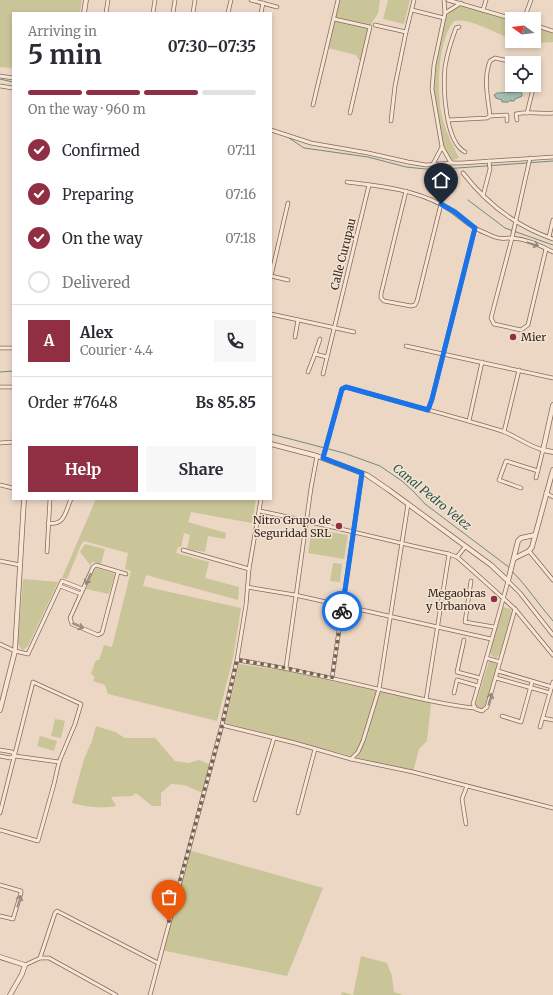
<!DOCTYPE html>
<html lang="en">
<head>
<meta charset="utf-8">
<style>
  :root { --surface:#fff; --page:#f7f7f7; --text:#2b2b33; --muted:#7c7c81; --line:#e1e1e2; --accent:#902f43 }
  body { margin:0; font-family:Merriweather,serif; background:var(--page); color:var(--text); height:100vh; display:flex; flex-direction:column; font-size:15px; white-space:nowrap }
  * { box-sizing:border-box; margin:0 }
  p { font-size:13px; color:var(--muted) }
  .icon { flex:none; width:22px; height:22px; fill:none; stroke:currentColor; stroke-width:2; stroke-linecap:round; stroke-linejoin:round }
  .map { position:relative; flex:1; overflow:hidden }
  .details { position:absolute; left:12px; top:12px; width:260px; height:488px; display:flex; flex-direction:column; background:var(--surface); border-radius:0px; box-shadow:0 2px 6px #0003 }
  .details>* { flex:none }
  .needle { width:26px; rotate:285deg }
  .buttons { position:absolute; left:505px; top:12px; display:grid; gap:8px }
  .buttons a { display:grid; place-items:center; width:36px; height:36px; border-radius:0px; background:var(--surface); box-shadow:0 2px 6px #0003; font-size:20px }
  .pin { position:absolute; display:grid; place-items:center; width:34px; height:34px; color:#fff; margin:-41px -17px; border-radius:50% 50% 50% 0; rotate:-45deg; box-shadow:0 0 4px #0007 }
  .pin .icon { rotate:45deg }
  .courier { position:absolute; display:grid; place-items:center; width:40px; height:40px; margin:-20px; border:3px solid #1a73e8; border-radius:50%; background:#fff; color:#222; box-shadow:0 1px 5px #0007 }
  .head em { font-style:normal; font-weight:700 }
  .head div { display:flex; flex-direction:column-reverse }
  .head { display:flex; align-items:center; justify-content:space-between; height:68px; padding:0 16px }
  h1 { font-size:26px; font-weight:700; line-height:30px }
  .bar { display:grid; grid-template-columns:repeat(4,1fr); gap:6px 4px; align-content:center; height:48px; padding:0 16px }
  .bar i { height:5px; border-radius:3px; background:var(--line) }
  .bar .on { background:var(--accent) }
  .bar p { grid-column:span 4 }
  .line { display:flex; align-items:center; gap:10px; padding:0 16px; border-top:1px solid var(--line) }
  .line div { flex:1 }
  .round { display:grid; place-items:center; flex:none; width:42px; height:42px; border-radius:0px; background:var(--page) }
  ol { padding:0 16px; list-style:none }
  li { display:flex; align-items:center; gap:12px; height:44px }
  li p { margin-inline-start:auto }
  li .icon { padding:4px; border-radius:50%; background:var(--accent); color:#fff; stroke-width:4 }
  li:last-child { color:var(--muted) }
  li i { width:22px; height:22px; border:2px solid var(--line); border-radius:50% }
  .button { display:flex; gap:8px; margin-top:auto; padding:8px 16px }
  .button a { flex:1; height:46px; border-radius:0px; background:var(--accent); color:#fff; font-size:16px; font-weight:700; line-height:46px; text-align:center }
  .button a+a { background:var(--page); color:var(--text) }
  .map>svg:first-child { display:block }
  .green { fill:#c9c598 }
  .water { fill:#a5bfb2; stroke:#6d8c7e }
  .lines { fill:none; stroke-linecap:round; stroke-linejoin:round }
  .stream { stroke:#6d8c7e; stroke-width:1 }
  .minor-casing { stroke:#85695b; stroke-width:4.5 }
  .tertiary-casing { stroke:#85695b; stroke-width:5.5 }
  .minor { stroke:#f7e6d6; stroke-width:3 }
  .tertiary { stroke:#f7e6d6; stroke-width:4 }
  .oneway { stroke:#96867a }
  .done { stroke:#756358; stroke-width:4; stroke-dasharray:0 7.2 }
  .route { stroke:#1a73e8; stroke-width:5 }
  .poi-dot { fill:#902f43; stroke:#f3e3d3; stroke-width:1.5 }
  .labels { text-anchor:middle; stroke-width:3; stroke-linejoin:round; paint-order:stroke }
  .street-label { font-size:11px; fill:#35251e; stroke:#f3e3d3 }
  .poi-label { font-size:11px; fill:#35251e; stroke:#f3e3d3; text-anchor:end }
  .water-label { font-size:12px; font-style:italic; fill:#2f544a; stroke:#f3e3d3 }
</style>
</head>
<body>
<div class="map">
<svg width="553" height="995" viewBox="0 0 553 995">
  <rect width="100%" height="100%" fill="#ebd7c4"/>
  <!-- green -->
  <g class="green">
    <path d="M0 0H82L80 13H13V68L0 67Z"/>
    <path d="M340 0H380L378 13 370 26 361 60H359L356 55 328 48Z"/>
    <path d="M388 0H410L404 24 383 19Z"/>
    <path d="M461 2 515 19H512V39C497 34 469 17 454 21 437 42 436 96 443 121 447 134 453 146 459 158L450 161 443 149 432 89V76L446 16Z"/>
    <path d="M534 25 553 31V42L537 43 521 41H534Z"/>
    <path d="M96 499H256L252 523 191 512 188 522 226 533 225 539 208 536 205 552 187 549 190 535 184 533 181 547H178L176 553 209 562 205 578 239 587 238 600 146 575 143 586 241 608 233 658 217 721 108 694 105 685 93 681 95 677 91 674 96 660H99L104 645 112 647 131 571 125 569 128 553 84 541 81 545 67 579 62 578Z"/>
    <path d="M312 529 348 535 344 559 308 553Z"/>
    <path d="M85 544 105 549 101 564 95 562H92L90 565 80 552Z"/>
    <path d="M333 563 342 564 340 582 330 581Z"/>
    <path d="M96 568 115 574 109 594 86 589 95 569Z"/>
    <path d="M23 579 58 582 28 646 23 650 21 649 18 643Z"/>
    <path d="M503 607 511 609 512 612 500 654 496 658 491 655 490 652Z"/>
    <path d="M489 661 497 664 498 666 485 707 480 709 476 706V704Z"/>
    <path d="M239 664 287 671 431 703 427 741 419 749 413 772 225 723Z"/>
    <path d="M55 719 65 721 61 738 51 736Z"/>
    <path d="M96 726 115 732 125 738H155L175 761 188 763 199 760 211 765 203 793 184 785 171 784 161 793V806H152L136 793 132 796 111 797 116 806C100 809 87 807 72 803L84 759 92 741Z"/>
    <path d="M40 736 57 741 54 751 37 746Z"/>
    <path d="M188 850 323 888 287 976 161 950Z"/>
    <path d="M361 956 387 963 392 976 394 992 403 995H341L342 992 353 995Z"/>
  </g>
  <!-- water -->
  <path class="water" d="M521 92 522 94V96L515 99 514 101H511V100L508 102H502V100L496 98 494 95 497 93Z"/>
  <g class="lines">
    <!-- stream -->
    <g class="stream">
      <path d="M0 79 13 82"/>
      <path d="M289 138 304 148 368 157 406 167 425 169H444L553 161"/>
      <path d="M468 200 505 228 553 245"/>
      <path d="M0 372 13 371"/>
      <path d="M271 434 344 453 380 466 402 481 414 492 425 504 510 568"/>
      <path d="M512 571C527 586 539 605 553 621"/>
    </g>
    <!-- minor casing -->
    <g class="minor-casing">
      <g id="minor">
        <path d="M251 0 277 7"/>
        <path d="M444 0 445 13 434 65 432 89 442 147 450 161 452 163H462L553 157"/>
        <path d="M448 0 513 19"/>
        <path d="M412 10 444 18"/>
        <path d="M483 10 486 0"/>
        <path d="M106 13 108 0"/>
        <path d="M153 13 155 0"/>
        <path d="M173 13 175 0"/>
        <path d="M193 13 195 0"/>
        <path d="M228 13 231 0"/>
        <path d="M261 13 263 3"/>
        <path d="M445 13 461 3"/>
        <path d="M334 19 370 27 350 113"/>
        <path d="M524 19 531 0"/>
        <path d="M375 25 406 32"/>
        <path d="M534 25 553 31"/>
        <path d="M459 27 456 28C451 41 447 54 445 67 443 88 445 142 465 152"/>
        <path d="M534 69 536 76 534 84"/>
        <path d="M0 76 13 78"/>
        <path d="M0 86 13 88"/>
        <path d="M313 105 338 0"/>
        <path d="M527 113 534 85"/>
        <path d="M490 116 507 115V121"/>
        <path d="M449 120 487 118 490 116C488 98 483 79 490 61L495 58 517 63"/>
        <path d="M517 120 516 114C528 111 540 114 553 113"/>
        <path d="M391 121 395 86 406 32 414 0"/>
        <path d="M271 130 311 143 368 153 408 162 426 165 452 163"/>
        <path d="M530 158 512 238 491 318 494 324 521 330 528 325 546 249"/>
        <path d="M433 164 442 147"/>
        <path d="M463 173C487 204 515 226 553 239"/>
        <path d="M347 182C379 186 413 189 442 205 454 211 463 221 475 228 480 231 486 233 492 236 501 240 503 238 512 238 525 239 542 246 553 252"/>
        <path d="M406 191 381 294V298L384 301 411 306 415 305 417 301 441 204"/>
        <path d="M483 196 490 169 489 161"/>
        <path d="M549 237 553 220"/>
        <path d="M271 276 288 203"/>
        <path d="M271 276 288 280"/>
        <path d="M271 314 354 332"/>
        <path d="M295 337 298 320"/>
        <path d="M320 339 315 354 327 357"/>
        <path d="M406 346 553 378"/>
        <path d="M0 348H13"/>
        <path d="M308 372 315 354"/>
        <path d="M323 374 369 185"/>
        <path d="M0 387H13"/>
        <path d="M428 410 432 399 475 228"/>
        <path d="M469 421 482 362"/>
        <path d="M504 432 519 370"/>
        <path d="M0 443 13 442"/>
        <path d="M323 458 342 389 346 387C398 402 450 415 502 431 516 436 528 446 543 450L536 478"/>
        <path d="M0 485 13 488"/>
        <path d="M521 488 499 480 506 461 538 471"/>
        <path d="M546 493 553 497"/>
        <path d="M261 499 249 569 246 605 237 660C285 667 331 678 378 689 410 696 442 705 474 708"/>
        <path d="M260 511C323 524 385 540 449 554L457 557 465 547"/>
        <path d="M48 523C65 526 65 512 71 499"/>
        <path d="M183 550 249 569"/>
        <path d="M529 551 553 580"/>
        <path d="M47 552 50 499"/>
        <path d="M457 557C477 574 496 592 515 609L487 707 482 711 476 709 473 704C485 663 497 622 508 581"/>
        <path d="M0 561 20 565"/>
        <path d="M118 572 102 633 98 635 72 624 70 618 93 567 96 565 126 574"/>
        <path d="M471 581 465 622 494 627"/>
        <path d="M508 581 520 593 553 635"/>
        <path d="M60 586 81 594"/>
        <path d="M247 587 295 595 491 639"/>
        <path d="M515 609 553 655"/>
        <path d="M464 640 457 672 480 678"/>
        <path d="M0 644 15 651 28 654 62 581 83 589"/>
        <path d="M486 658 500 662"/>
        <path d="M286 668 311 488 317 456"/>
        <path d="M498 671 552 687"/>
        <path d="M332 678 362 473"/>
        <path d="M496 678 550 693"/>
        <path d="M454 693 457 680 478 686"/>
        <path d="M426 700 449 554"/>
        <path d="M502 716 521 722 532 682"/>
        <path d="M543 718 553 720"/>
        <path d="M222 725 295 743 351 759 413 772 553 808"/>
        <path d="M540 727 553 682"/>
        <path d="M0 750 12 752 15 756 59 762"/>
        <path d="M0 756 10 758 15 756"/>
        <path d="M351 759 358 752 363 741 379 689 408 504"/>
        <path d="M255 800 274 738"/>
        <path d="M0 813 33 682 81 704 75 724 59 762 54 784 38 841 0 830"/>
        <path d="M298 813 315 749"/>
        <path d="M466 824 462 799 467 786"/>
        <path d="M0 885 21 891V893L13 919 0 916"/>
        <path d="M40 958 55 913 57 911 158 963"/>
        <path d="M25 965 40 958H49L116 995"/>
        <path d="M150 995 222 725 237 660"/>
      </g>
    </g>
    <!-- tertiary casing -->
    <g class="tertiary-casing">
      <g id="tertiary">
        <path d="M84 13 86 0"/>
        <path d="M553 405 543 450 553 452"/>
        <path d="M271 444 317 456 367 475 389 490 491 565 508 581"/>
        <path d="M515 558 529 551 532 547 553 470"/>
        <path d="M508 581 518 541 521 538 535 535"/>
        <path d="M0 710 15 651 24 499"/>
        <path d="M0 957 25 965 22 974 10 995"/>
      </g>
    </g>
    <!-- minor -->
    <use href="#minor" class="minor"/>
    <!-- tertiary -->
    <use href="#tertiary" class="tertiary"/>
  </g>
  <!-- one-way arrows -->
  <defs><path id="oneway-shaft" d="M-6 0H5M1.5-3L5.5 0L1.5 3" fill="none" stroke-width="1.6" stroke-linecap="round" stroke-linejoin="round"/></defs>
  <g class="oneway">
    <use href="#oneway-shaft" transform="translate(533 244) rotate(18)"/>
    <use href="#oneway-shaft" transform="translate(88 579) rotate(113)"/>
    <use href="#oneway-shaft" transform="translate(78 626) rotate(24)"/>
    <use href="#oneway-shaft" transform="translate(490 699) rotate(-74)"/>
    <use href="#oneway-shaft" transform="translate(19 901) rotate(-72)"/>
  </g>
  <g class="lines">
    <!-- done -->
    <path class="done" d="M169 921 222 726 237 660 286 668 332 678 342 611"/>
    <!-- route -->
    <path class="route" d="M342 611 362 473 323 458 342 389 346 387 428 410 432 399 475 228 455 212 441 204"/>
  </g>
  <!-- markers -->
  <g class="poi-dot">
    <circle cx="513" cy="337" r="4"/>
    <circle cx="339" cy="526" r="4"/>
    <circle cx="494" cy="599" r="4"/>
  </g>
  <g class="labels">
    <!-- street labels -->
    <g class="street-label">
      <text transform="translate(343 254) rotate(-76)" y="4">Calle Curupau</text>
    </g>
    <!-- poi labels -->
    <g class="poi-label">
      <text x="521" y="341" text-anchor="start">Mier</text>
      <text x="331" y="524">Nitro Grupo de<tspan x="331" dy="13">Seguridad SRL</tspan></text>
      <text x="486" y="597">Megaobras<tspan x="486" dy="13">y Urbanova</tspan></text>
    </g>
    <!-- water labels -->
    <g class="water-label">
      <text transform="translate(432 497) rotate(39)" y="4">Canal Pedro Velez</text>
    </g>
  </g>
</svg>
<div class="buttons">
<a><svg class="needle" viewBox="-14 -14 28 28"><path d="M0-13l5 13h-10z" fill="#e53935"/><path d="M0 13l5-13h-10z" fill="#7c7c81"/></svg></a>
<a><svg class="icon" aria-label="locate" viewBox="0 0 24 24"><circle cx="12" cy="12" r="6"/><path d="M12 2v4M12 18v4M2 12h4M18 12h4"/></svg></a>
</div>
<div class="pin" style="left:169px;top:921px;background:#ea580c"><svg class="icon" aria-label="bag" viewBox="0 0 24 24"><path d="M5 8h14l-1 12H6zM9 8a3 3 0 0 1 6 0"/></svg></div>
<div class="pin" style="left:441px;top:204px;background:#1f2937"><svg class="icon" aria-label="home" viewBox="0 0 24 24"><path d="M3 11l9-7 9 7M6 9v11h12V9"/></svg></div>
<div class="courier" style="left:342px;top:611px"><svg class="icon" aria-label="bike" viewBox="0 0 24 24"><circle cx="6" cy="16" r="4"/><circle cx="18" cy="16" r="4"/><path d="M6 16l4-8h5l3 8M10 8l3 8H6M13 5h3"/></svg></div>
<section class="details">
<div class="head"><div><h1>5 min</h1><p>Arriving in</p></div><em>07:30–07:35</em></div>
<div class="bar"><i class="on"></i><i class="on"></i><i class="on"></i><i></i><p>On the way · 960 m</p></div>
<ol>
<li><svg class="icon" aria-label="check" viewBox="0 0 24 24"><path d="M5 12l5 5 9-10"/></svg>Confirmed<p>07:11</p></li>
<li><svg class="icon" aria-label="check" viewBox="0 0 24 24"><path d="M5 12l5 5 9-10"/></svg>Preparing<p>07:16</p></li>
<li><svg class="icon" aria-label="check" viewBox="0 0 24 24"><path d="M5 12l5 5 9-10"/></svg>On the way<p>07:18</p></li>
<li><i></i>Delivered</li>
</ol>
<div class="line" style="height:72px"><b class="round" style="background:var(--accent);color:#fff">A</b><div><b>Alex</b><p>Courier · 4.4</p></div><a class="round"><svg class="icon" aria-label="phone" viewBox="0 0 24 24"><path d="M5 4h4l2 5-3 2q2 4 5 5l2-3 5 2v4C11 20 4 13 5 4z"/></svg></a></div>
<div class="line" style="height:52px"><div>Order #7648</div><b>Bs 85.85</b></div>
<div class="button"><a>Help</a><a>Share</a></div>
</section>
</div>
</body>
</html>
